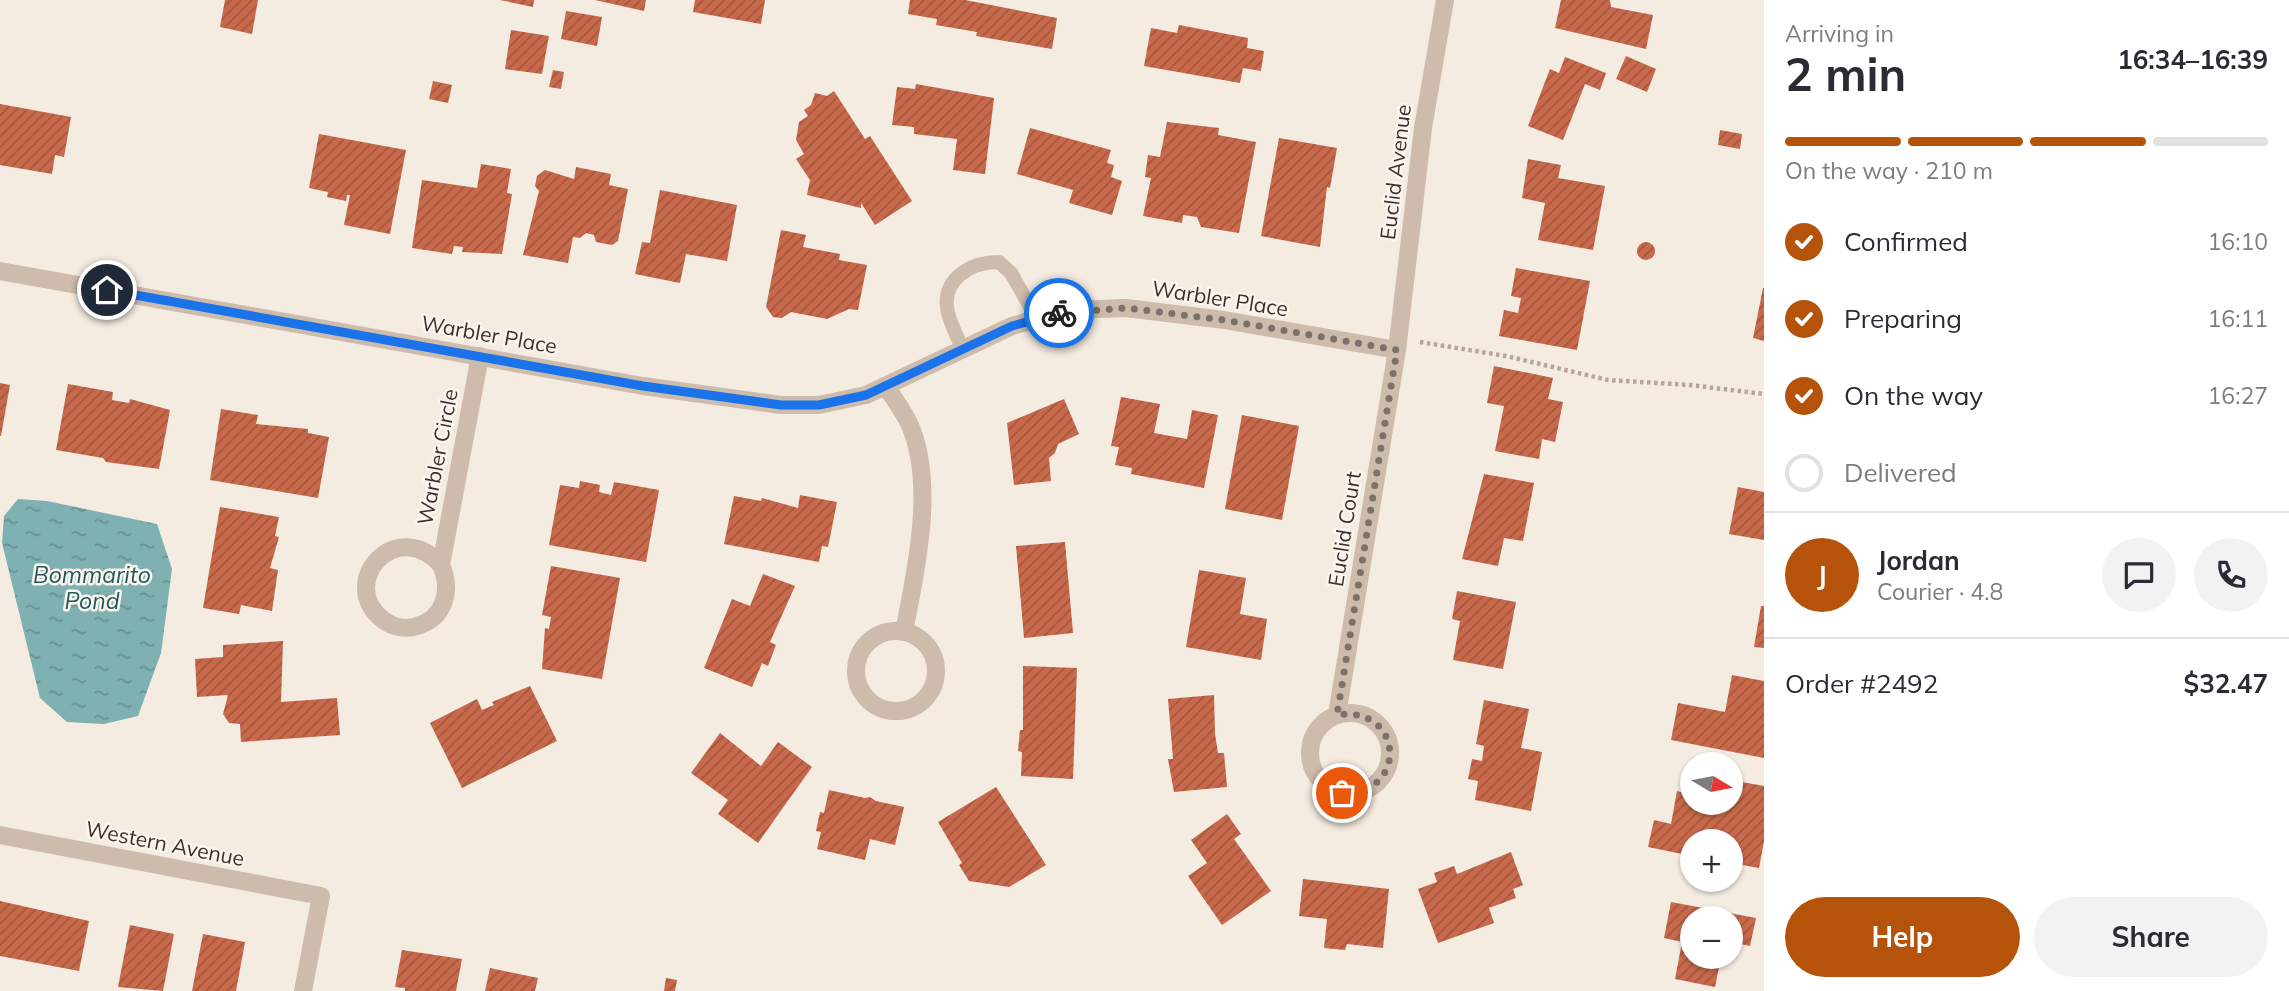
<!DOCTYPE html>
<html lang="en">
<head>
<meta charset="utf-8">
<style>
  :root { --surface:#fff; --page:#f2f2f3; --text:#2b2b33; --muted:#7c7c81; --line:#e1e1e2; --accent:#b45309 }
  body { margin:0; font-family:Mulish,sans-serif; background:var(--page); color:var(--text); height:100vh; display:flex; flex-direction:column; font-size:26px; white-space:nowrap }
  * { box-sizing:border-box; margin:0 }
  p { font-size:23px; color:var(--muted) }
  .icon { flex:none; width:38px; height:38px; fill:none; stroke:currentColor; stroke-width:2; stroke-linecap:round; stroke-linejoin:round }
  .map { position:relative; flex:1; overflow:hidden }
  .sheet { display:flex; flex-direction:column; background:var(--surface); width:525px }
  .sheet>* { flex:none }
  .needle { width:46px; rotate:100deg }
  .controls { position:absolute; left:1680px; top:752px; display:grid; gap:14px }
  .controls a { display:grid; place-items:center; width:63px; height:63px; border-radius:50%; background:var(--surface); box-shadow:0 2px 5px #0004; font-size:35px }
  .pin { position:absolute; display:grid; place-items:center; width:60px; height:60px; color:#fff; margin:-30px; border:4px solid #fff; border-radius:50%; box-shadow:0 2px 7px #0007 }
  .courier { position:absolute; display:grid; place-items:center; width:70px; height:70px; margin:-35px; border:5px solid #1a73e8; border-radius:50%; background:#fff; color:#222; box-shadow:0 2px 9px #0007 }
  .overview em { font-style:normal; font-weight:700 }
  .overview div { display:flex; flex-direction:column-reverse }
  .overview { display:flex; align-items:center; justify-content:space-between; height:119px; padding:0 21px }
  h1 { font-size:46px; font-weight:700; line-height:52px }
  .bar { display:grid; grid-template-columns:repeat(4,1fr); gap:10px 7px; align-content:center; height:84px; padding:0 21px }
  .bar i { height:9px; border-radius:5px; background:var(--line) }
  .bar .on { background:var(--accent) }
  .bar p { grid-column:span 4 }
  .line { display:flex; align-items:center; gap:18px; padding:0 21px; border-top:2px solid var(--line) }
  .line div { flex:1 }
  .round { display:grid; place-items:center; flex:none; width:74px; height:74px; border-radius:37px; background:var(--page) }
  ol { padding:0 21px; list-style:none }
  li { display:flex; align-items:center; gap:21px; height:77px }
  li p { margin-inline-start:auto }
  li .icon { padding:7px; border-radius:50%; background:var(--accent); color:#fff; stroke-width:4 }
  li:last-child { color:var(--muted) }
  li i { width:38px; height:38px; border:4px solid var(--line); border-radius:50% }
  .button { display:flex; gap:14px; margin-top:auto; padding:14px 21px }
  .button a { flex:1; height:80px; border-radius:42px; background:var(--accent); color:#fff; font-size:28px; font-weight:700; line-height:80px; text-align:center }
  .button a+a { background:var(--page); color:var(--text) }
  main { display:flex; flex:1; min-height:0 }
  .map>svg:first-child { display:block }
  .water { fill:url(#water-ripples) }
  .building { fill:url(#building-hatch) }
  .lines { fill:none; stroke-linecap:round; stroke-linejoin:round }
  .path { stroke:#b9a596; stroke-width:4.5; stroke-dasharray:3.5 3.5; stroke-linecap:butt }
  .service { stroke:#cdbbac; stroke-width:14 }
  .minor { stroke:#cdbbac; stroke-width:18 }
  .done { stroke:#7c716b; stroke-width:7; stroke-dasharray:0 12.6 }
  .route { stroke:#1a73e8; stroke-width:9 }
  .labels { text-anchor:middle; stroke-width:5; stroke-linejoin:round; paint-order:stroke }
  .street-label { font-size:21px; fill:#3b302b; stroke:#fbf5ee }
  .water-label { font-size:23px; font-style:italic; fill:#1f5a5e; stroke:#fbf5ee }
</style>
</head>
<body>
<main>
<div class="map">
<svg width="1764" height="991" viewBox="0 0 1764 991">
  <defs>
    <pattern id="water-ripples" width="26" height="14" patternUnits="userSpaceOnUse" patternTransform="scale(1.75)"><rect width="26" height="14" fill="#7fb0b2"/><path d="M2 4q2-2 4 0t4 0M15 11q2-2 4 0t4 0" fill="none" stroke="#699091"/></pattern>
    <pattern id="building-hatch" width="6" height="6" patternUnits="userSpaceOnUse" patternTransform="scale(1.75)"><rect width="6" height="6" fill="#c8694b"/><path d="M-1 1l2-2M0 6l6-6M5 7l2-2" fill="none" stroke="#a4573f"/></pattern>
  </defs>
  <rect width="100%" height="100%" fill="#f4ebe1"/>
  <!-- water -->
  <path class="water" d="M18 499 47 501 157 524 172 569 161 653 138 716 104 724 67 722 40 698 2 543 4 516Z"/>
  <!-- building -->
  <g class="building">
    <path d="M225 0H258L252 34 220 27Z"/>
    <path d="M500 0H534L533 7Z"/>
    <path d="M595 0H646L644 11Z"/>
    <path d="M695 0H765L761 24 693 12Z"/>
    <path d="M910 0H965L1057 18 1052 49 976 36 977 32 936 25 937 19 908 14Z"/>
    <path d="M1561 0H1610L1611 7 1653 15 1646 49 1555 28Z"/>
    <path d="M566 11 602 17 597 46 561 39Z"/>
    <path d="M1179 25 1248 38 1247 48 1264 51 1261 71 1243 68 1240 83 1144 66 1151 28 1177 33Z"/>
    <path d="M511 30 549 36 542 74 505 69Z"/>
    <path d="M1626 56 1656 69 1647 92 1616 79Z"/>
    <path d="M1565 57 1606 73 1600 90 1585 84 1563 140 1528 126 1550 69 1559 73Z"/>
    <path d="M553 70 564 72 561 89 549 87Z"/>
    <path d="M433 81 452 85 448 103 429 99Z"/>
    <path d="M916 84 994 98 985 174 953 170 957 139 914 134V127L892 125 897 87 915 89Z"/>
    <path d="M834 91 865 139 870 136 912 201 875 225 861 203V208L807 195 810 180 796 159 804 154 796 140 799 122 808 116 804 110 811 105 815 93 827 96Z"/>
    <path d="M0 104 71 117 64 157 55 155 52 174 0 165Z"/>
    <path d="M1167 122 1219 128 1218 135 1256 142 1239 233 1201 227 1197 217 1183 215 1182 223 1143 216 1151 178 1145 177 1148 155 1160 157Z"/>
    <path d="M1030 128 1111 150 1107 163 1114 165 1111 177 1122 181 1112 215 1069 203 1073 190 1017 174Z"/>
    <path d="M1720 130 1742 134 1740 149 1718 145Z"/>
    <path d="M319 134 406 150 390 234 344 225 350 195H347L346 201 327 197 328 192 309 188Z"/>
    <path d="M1279 138 1337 148 1330 188 1327 187 1320 247 1261 236Z"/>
    <path d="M1528 159 1561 165 1558 178 1605 186 1593 250 1538 240 1545 203 1522 198Z"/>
    <path d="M481 164 511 169 507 193 512 194 502 254 462 252 463 247 454 246 452 254 412 248 422 180 477 188Z"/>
    <path d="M576 167 611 174 609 185 628 189 618 241 612 245 596 242 594 235 586 233 580 238 573 237 568 263 523 255 539 191 535 186 537 176 545 170 574 179Z"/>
    <path d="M660 190 737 205 727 261 686 254 680 283 635 274 642 242 650 243Z"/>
    <path d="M781 230 806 235 803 247 840 254 839 260 867 265 858 310 849 309 827 319 791 312 782 318 773 317 766 307Z"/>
    <circle cx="1646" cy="251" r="9"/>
    <path d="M1516 268 1590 281 1577 350 1499 336 1504 310 1518 313 1521 298 1511 296Z"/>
    <path d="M1763 288H1764V341L1753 338Z"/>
    <path d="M1494 366 1553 378 1548 399 1563 402 1555 442 1542 439 1539 459 1495 451 1504 406 1487 403Z"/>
    <path d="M0 383 10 385 1 436H0Z"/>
    <path d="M68 384 113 392 112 400 129 403 130 399 170 410 159 469 106 462 103 458 56 450Z"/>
    <path d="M1121 397 1160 404 1154 433 1187 439 1192 410 1218 415 1204 488 1131 474 1132 468 1115 465 1119 447 1111 446Z"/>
    <path d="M1064 399 1079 434 1058 444 1055 453 1049 458 1051 481 1014 485 1007 423Z"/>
    <path d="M221 409 258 415 256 424 308 429V433L329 437 318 498 210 480Z"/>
    <path d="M1242 415 1299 426 1282 520 1225 509Z"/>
    <path d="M1484 474 1534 483 1523 541 1504 538 1498 566 1462 559Z"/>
    <path d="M580 481 600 485 599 492 611 495 614 482 659 490 646 562 549 545 560 485 579 488Z"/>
    <path d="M1738 487 1764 492V540L1729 534Z"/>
    <path d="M800 495 837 502 828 547 822 546 819 562 724 544 734 496 761 501 762 498 798 508Z"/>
    <path d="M220 507 279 517 275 536 279 537 270 568 278 570 272 611 241 605 239 614 203 608Z"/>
    <path d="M1065 542 1073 633 1024 638 1016 546Z"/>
    <path d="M551 566 620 578 602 679 542 669 545 628 549 629 551 617 542 615Z"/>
    <path d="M1199 570 1246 578 1240 614 1267 619 1261 660 1186 647Z"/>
    <path d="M763 574 795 586 770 642 776 645 768 666 762 663 752 687 704 668 732 599 750 606Z"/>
    <path d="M1457 591 1516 602 1503 669 1453 660 1460 621 1452 619Z"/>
    <path d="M1761 606H1764V648L1754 647Z"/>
    <path d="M283 641 281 702 337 698 340 735 241 742 240 724 229 723 223 714 228 695 197 697 195 659 223 657V645Z"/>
    <path d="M1023 666 1077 668 1073 779 1021 776 1022 752 1018 751 1020 730H1023Z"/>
    <path d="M1732 675 1764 681V758L1671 740 1678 703 1725 712Z"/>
    <path d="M530 686 557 741 462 788 430 723 477 699 482 710 494 705 492 702Z"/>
    <path d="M1214 695 1215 734 1218 753H1224L1227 787 1174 792 1168 759H1173L1168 699Z"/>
    <path d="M1484 700 1529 709 1521 748 1542 752 1531 811 1475 800 1478 781 1468 779 1472 759 1482 761 1484 746 1476 744Z"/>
    <path d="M720 733 761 766 778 742 812 767 758 843 718 814 728 800 691 773Z"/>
    <path d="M1690 772H1692V803H1731V780L1764 786V841L1759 868 1731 863V842H1692V856L1648 847 1654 820 1671 824 1677 791 1685 793Z"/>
    <path d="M996 787 1046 865 1009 887 969 881 959 865 962 863 938 822Z"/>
    <path d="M829 790 865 798 870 797 876 801 904 807 895 845 870 839 865 860 817 849 821 832 816 831 820 812 824 813Z"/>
    <path d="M1227 814 1241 834 1234 839 1271 891 1222 925 1188 876 1207 863 1191 840Z"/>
    <path d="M1511 852 1523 885 1513 889 1516 898 1489 908 1494 923 1438 943 1418 889 1437 882 1434 873 1454 866 1457 874Z"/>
    <path d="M1303 879 1389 889 1383 948 1347 944 1345 950 1324 948 1327 919 1299 916Z"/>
    <path d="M0 901 89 921 79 971 0 956Z"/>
    <path d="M1671 902 1756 918 1750 946 1731 942V919H1692V957H1721L1715 987 1675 979 1682 942 1664 938Z"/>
    <path d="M130 925 174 934 163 991 118 987Z"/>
    <path d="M203 934 245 942 236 991H192Z"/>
    <path d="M402 950 462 959 456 991H405V988L395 987Z"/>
    <path d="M490 968 538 978 535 991H485Z"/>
    <path d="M666 978 677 980 675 991H664Z"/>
  </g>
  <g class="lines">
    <!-- path -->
    <path class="path" d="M1420 342 1506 356 1608 380 1690 385 1764 394"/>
    <!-- service -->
    <path class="service" d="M963 350C958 338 951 325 948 313 940 279 971 262 999 262L1011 273 1037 319"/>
    <!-- minor -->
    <g class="minor">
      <path d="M0 271 643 386 781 405H819L866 395 1012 326 1071 310 1126 308 1224 320 1397 350"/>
      <path d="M886 386C894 399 903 411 909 423 936 483 916 570 904 632"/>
      <path d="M441 565C397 515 337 582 382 619 392 627 405 630 417 626 445 618 452 590 441 565L480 356"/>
      <circle cx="896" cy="671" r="40"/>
      <circle cx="1350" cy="753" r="40"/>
      <path d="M1337 715 1397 350 1423 128 1445 0"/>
      <path d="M0 835 321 896 303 991"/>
    </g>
  </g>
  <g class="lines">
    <!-- done -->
    <path class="done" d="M1059 313 1126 308 1224 320 1397 350 1337 715C1405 705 1408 796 1342 793"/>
    <!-- route -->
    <path class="route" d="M107 290 643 386 781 405H819L866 395 1012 326 1059 313"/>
  </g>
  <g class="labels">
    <!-- street labels -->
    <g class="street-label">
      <text transform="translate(1396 172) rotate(-83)" y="7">Euclid Avenue</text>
      <text transform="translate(1220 299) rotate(9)" y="7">Warbler Place</text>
      <text transform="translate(489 335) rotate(10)" y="7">Warbler Place</text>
      <text transform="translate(438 457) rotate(-79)" y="7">Warbler Circle</text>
      <text transform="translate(1345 529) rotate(-81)" y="7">Euclid Court</text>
      <text transform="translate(165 844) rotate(11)" y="7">Western Avenue</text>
    </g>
    <!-- water labels -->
    <g class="water-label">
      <text x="92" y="583">Bommarito<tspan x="92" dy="26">Pond</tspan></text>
    </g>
  </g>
</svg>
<div class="controls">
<a><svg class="needle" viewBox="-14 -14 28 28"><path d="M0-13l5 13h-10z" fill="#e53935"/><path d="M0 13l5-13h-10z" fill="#7c7c81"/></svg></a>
<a>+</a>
<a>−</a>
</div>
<div class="pin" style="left:1342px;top:793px;background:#ea580c"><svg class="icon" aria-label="bag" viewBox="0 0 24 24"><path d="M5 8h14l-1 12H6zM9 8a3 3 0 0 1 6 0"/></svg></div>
<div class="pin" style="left:107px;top:290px;background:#1f2937"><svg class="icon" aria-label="home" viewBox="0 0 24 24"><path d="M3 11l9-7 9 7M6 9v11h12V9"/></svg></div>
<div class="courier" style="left:1059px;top:313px"><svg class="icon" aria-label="bike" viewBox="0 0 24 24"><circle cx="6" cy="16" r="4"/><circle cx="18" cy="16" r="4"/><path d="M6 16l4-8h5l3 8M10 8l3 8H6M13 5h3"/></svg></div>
</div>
<section class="sheet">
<div class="overview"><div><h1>2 min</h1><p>Arriving in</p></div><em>16:34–16:39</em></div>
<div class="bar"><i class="on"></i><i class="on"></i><i class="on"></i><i></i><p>On the way · 210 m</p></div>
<ol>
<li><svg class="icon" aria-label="check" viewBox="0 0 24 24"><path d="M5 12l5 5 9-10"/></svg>Confirmed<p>16:10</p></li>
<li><svg class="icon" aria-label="check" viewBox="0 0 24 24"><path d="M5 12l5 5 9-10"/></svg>Preparing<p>16:11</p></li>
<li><svg class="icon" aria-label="check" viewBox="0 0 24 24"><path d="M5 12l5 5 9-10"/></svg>On the way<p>16:27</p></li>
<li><i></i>Delivered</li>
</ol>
<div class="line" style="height:126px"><b class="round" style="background:var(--accent);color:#fff">J</b><div><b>Jordan</b><p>Courier · 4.8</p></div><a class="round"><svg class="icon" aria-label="chat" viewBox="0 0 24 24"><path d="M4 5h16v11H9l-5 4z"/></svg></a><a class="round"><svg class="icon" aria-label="phone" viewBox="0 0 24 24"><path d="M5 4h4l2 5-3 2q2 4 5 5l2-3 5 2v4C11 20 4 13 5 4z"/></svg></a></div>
<div class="line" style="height:91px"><div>Order #2492</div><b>$32.47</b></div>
<div class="button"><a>Help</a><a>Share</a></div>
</section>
</main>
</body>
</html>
